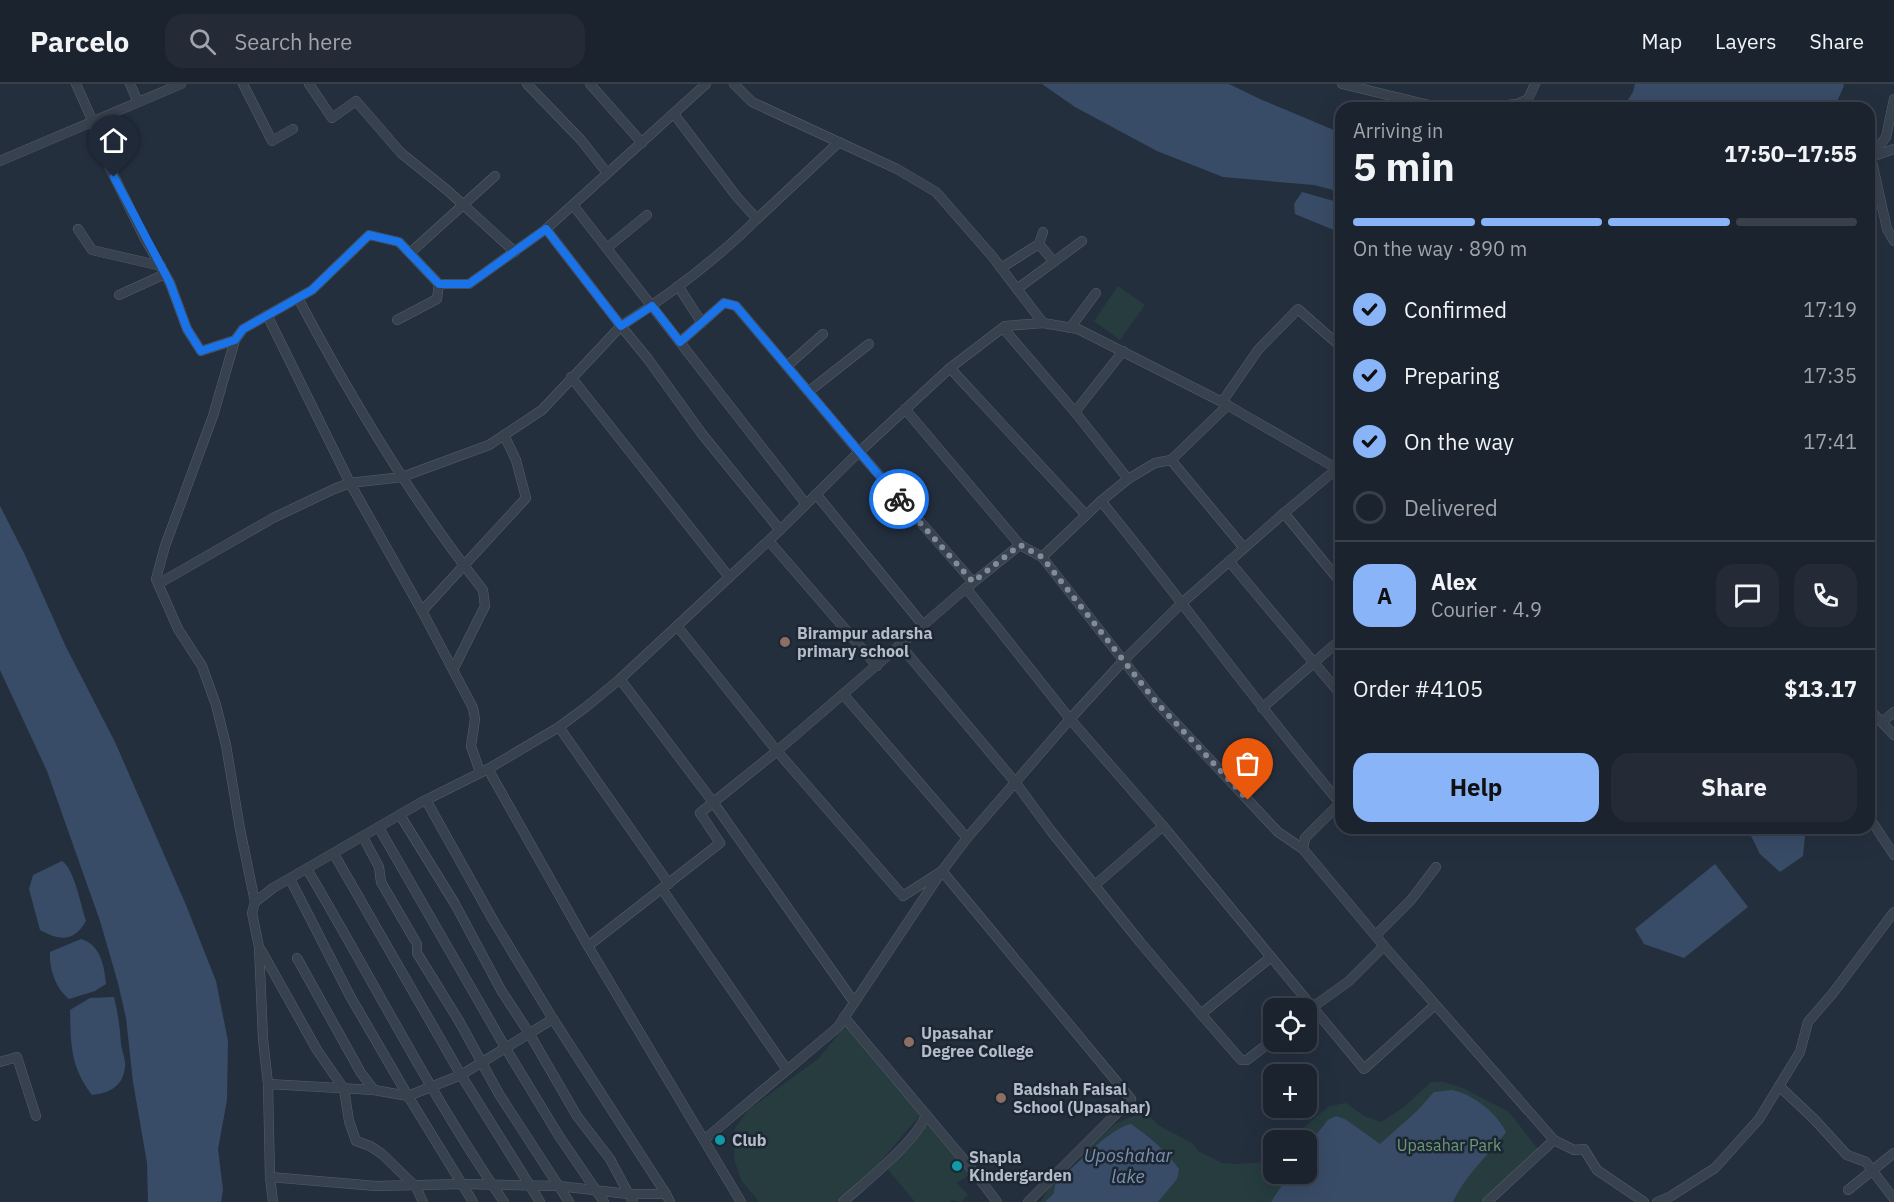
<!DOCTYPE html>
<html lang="en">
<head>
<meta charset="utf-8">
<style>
  :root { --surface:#1b232e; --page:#242b36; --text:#f1f3f6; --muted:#a0a4aa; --line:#39404a; --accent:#8ab4f8 }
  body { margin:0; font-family:"IBM Plex Sans",sans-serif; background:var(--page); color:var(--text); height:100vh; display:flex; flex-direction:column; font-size:22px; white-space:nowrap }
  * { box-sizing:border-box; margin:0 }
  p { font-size:20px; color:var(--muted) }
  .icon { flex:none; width:33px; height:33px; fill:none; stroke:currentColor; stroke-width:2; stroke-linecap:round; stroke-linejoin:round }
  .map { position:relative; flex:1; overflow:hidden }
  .drawer { position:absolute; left:1335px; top:18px; width:540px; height:732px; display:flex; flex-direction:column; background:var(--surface); border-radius:18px; box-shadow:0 6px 24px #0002,0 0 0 2px var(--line) }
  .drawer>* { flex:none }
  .tools { position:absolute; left:1263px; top:914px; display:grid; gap:12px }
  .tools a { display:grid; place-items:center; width:54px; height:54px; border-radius:12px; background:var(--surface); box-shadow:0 6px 24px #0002,0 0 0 2px var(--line); font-size:30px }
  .pin { position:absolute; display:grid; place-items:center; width:51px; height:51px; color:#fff; margin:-62px -26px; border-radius:50% 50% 50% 0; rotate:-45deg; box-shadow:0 0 6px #0007 }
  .pin .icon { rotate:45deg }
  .courier { position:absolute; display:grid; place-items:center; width:60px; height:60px; margin:-30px; border:4px solid #1a73e8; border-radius:50%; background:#fff; color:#222; box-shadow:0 2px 8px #0007 }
  .headline em { font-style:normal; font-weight:800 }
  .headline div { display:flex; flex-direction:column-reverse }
  .headline { display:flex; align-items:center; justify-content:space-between; height:102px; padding:0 18px }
  h1 { font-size:39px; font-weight:800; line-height:45px }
  .bar { display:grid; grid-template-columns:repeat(4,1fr); gap:9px 6px; align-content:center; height:72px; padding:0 18px }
  .bar i { height:8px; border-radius:4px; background:var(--line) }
  .bar .on { background:var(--accent) }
  .bar p { grid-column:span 4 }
  .line { display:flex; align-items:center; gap:15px; padding:0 18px; border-top:2px solid var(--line) }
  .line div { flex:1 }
  .round { display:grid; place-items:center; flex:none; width:63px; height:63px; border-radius:18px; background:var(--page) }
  ol { padding:0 18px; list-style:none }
  li { display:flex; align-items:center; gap:18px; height:66px }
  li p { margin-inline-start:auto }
  li .icon { padding:6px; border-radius:50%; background:var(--accent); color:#111; stroke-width:4 }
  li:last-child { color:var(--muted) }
  li i { width:33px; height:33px; border:3px solid var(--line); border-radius:50% }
  .primary-button { display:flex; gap:12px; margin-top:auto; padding:12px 18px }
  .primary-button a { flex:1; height:69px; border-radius:18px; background:var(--accent); color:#111; font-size:24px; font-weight:800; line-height:69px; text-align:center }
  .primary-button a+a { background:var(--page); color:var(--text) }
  header { display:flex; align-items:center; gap:36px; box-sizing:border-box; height:84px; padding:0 30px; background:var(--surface); border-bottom:2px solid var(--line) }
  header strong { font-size:28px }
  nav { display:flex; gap:33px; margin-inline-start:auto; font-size:21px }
  .search { width:420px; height:54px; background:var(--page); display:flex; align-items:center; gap:15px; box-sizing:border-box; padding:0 21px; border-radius:18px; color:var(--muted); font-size:22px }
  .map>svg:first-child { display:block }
  .green { fill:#263c3f }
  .water { fill:#394c67 }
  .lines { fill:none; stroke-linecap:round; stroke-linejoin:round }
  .minor-casing { stroke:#565f6c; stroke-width:10 }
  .minor { stroke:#38414e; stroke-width:9 }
  .done { stroke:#828b98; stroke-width:6; stroke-dasharray:0 10.8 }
  .route { stroke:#1a73e8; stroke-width:8 }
  .education-dot { fill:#8d6e63; stroke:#1d2633; stroke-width:2 }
  .culture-dot { fill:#0f9aa8; stroke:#1d2633; stroke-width:2 }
  .labels { text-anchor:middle; stroke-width:5; stroke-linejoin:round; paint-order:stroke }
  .poi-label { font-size:16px; font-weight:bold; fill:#b4bcc9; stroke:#1d2633; text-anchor:start }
  .park-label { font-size:16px; fill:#6b9a76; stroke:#1d2633 }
  .water-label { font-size:18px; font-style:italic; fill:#7c92b1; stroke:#1d2633 }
</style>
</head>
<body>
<header>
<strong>Parcelo</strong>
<div class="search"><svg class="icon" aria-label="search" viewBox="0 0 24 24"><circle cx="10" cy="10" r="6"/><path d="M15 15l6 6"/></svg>Search here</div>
<nav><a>Map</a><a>Layers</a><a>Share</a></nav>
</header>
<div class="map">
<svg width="1894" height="1118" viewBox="0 0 1894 1118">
  <rect width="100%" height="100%" fill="#242f3e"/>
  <!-- green -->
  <g class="green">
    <path d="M1118 202 1145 221 1120 256 1094 237Z"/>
    <path d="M846 941 922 1029 869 1091 836 1118H759L741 1096 734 1075 735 1044 749 1025 818 975Z"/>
    <path d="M1431 998H1444L1463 1004 1509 1028 1538 1065 1480 1118H1040L1052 1100 1079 1077 1087 1065 1115 1040 1140 1029 1148 1031 1158 1041 1192 1059 1198 1067 1222 1079 1237 1080 1264 1078 1273 1069 1274 1089H1306V1056H1289L1329 1022 1346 1019 1364 1032 1381 1038 1404 1023Z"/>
    <path d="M928 1038 973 1088 957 1099 968 1111 961 1118 952 1116 950 1118H915L886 1083Z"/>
  </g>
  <!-- water -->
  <g class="water">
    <path d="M1042 0H1229L1260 15 1341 49V108L1314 101 1223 93 1157 67 1075 23Z"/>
    <path d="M1635 0H1843L1844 2 1834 24H1623L1633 8Z"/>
    <path d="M1302 108 1341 119V149L1295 130 1294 120Z"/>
    <path d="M0 422 25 471 66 563 115 658 186 821 216 897 228 957 227 1016 218 1065 223 1106 221 1118H148L147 1079 133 998 126 934 118 899 100 837 47 687 0 586Z"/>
    <path d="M1747 744H1799L1805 752 1803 772 1780 788 1760 770Z"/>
    <path d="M62 777C74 784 81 822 86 837 74 858 60 857 40 846L29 805 33 791Z"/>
    <path d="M1715 780 1748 823 1684 874 1644 860 1635 845Z"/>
    <path d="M81 855C101 861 104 882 106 900L95 907 69 915C56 905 49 885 50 868Z"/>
    <path d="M114 913C118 929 120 944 121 960 122 967 126 976 125 983 123 1003 109 1009 92 1011 70 982 71 961 70 926L90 914Z"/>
    <path d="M1452 1006C1474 1011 1496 1028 1506 1048 1488 1072 1465 1091 1453 1118H1271L1290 1089H1306L1307 1062 1328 1036 1336 1032 1345 1035 1380 1060 1417 1027 1434 1008Z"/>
    <path d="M1131 1040C1150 1053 1166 1067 1179 1085L1177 1095 1158 1118H1045L1054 1109 1055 1101C1072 1085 1109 1044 1131 1040Z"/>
  </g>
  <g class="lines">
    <!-- minor casing -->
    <g class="minor-casing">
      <g id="minor">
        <path d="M76 0 93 38 105 74 144 153 170 199 187 245 201 267 235 256"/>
        <path d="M130 0 138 18"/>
        <path d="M243 0 272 57 293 45"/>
        <path d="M309 0 332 34 356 17 401 69 447 106 515 168"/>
        <path d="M527 0 581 56 607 89"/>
        <path d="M590 0 642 59"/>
        <path d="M734 0 752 18 897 85 936 108 992 172 1043 239"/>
        <path d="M1342 0 1429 21 1469 24"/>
        <path d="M1479 24 1517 20 1528 15 1535 0"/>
        <path d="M1894 65 1871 73 1887 145 1894 157"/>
        <path d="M1871 73 1886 53 1894 15"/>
        <path d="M0 77 181 0"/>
        <path d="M573 121 806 420"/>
        <path d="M757 135 839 58"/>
        <path d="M78 145 92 166 161 182"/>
        <path d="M546 145 621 242C669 211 716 176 757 135L737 113 674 30"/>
        <path d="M1039 160 1043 148"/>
        <path d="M607 164 647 131"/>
        <path d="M410 169 495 92"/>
        <path d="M1001 184 1039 160 1054 178"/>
        <path d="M678 202 702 239"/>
        <path d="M1017 205 1082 157"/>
        <path d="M119 211 165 190"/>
        <path d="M298 214C352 316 411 415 483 506L485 522 453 586"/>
        <path d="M267 231 350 399 422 527"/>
        <path d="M397 236 437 215 439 200"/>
        <path d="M1003 244 1075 328 1128 395"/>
        <path d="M1070 244 1096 209"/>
        <path d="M680 258 724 219 736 222 859 368 973 498"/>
        <path d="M787 282 823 250"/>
        <path d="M950 284 1086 431"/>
        <path d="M571 293 729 493"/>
        <path d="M808 308 869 260"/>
        <path d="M1222 318 1258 266 1298 225 1341 263"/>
        <path d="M905 325 1020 461"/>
        <path d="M1075 328 1123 267"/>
        <path d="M1171 376 1244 464"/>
        <path d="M1340 382 1284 429 1341 499"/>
        <path d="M816 410 923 541"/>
        <path d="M1101 417C1182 516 1257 621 1340 719"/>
        <path d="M769 457 877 582"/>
        <path d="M1042 473 1156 618 1278 748 1303 765"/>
        <path d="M1229 477 1341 611"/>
        <path d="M158 500 273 434 334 405 350 399 402 393 489 361 542 326 621 242 648 275 702 350 780 446"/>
        <path d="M966 504 1070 635 1163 742 1095 801"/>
        <path d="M677 542 777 667 903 812 942 787 1131 1015 1028 1118"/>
        <path d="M900 561 1015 698 1051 747 1140 858 1201 930 1271 873 1163 742"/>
        <path d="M620 595 713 718 854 918"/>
        <path d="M843 610 967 754"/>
        <path d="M1262 624 1341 555"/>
        <path d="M1869 625 1894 651"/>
        <path d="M1882 638 1894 628"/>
        <path d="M559 643 669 800"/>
        <path d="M488 685 588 862 741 1118"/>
        <path d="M480 688 471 662 475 635 473 624 422 527 526 414 516 376 504 351"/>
        <path d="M426 716 493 836 553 935 666 1110"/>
        <path d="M1341 718 1305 754 1303 765 1384 862 1554 1056 1574 1066 1584 1065 1597 1086 1644 1118"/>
        <path d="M400 731 455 820 501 906 529 949 577 1032 610 1075 633 1118"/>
        <path d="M1869 733 1894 771"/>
        <path d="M379 744 505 963 559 1052 604 1118"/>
        <path d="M363 753 379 783 381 798 417 860V869L459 937 499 1010 569 1118"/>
        <path d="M334 770 461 991 540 1118"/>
        <path d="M307 785C373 896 431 1012 504 1118"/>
        <path d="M290 795 350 912 408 1012 473 1118"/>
        <path d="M662 805 787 986"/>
        <path d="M255 818 240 745 226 661 216 621 202 582 178 545 156 495 165 462 213 332 235 256 243 245 312 206 369 151 399 158 439 200H469L546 145 706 0"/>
        <path d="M1376 851 1411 816 1436 783"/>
        <path d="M588 862 720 759 700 729 777 667 966 504 1020 461 1042 473 1101 417 1128 395 1155 379 1171 376 1228 321"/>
        <path d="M261 866 317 966 344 1005 349 1037 356 1057 370 1062 382 1070 416 1103 423 1118"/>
        <path d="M1271 873 1364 985 1435 921"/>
        <path d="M297 874 361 989 374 1006"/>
        <path d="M1306 928 1349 897 1384 862"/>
        <path d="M1201 930 1241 976H1247L1274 955"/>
        <path d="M844 933 975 1089 997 1118"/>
        <path d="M0 978 17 973 36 1032"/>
        <path d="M268 1000 374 1006 408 1012 461 991 553 935"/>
        <path d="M1779 1002 1814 1035 1847 1071 1866 1078 1894 1115"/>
        <path d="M704 1056 838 943 942 787 967 754 1070 635 1125 575 1182 519 1284 429"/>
        <path d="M270 1093 273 1118"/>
        <path d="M1848 1106 1894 1069"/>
        <path d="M670 1118 666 1110H628L559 1102 462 1100 376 1102 270 1093 268 1000 263 955 259 863 252 829 255 818 273 804 420 719 488 685 559 643 586 623 620 595 780 446 859 368 950 284 1005 242 1043 239 1078 245 1222 318 1341 387"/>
        <path d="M843 1118C864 1099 919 1055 926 1030"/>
        <path d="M1487 1118 1554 1056"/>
        <path d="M1657 1118 1671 1112 1715 1084 1759 1035 1800 968 1808 938 1833 909 1894 828"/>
      </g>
    </g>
    <!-- minor -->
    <use href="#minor" class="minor"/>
  </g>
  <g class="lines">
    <!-- done -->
    <path class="done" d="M899 415 973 498 1020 461 1042 473 1156 618 1248 716"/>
    <!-- route -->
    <path class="route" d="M114 93 170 199 187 245 201 267 235 256 243 245 312 206 369 151 399 158 439 200H469L546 145 621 242 652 222 680 258 724 219 736 222 899 415"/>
  </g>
  <!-- markers -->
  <g class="education-dot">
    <circle cx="785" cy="558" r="6"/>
    <circle cx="909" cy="958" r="6"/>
    <circle cx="1001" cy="1014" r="6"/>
  </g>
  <g class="culture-dot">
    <circle cx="720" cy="1056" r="6"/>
    <circle cx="957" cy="1082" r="6"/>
  </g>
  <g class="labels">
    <!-- poi labels -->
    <g class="poi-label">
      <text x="797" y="555">Birampur adarsha<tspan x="797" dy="18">primary school</tspan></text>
      <text x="921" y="955">Upasahar<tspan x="921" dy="18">Degree College</tspan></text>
      <text x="1013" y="1011">Badshah Faisal<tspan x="1013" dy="18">School (Upasahar)</tspan></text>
      <text x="732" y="1062">Club</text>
      <text x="969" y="1079">Shapla<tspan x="969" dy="18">Kindergarden</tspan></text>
    </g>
    <!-- park labels -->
    <g class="park-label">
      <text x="1449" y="1067">Upasahar Park</text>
    </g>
    <!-- water labels -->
    <g class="water-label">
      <text x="1128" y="1078">Uposhahar<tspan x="1128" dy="21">lake</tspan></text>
    </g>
  </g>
</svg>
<div class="tools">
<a><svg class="icon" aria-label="locate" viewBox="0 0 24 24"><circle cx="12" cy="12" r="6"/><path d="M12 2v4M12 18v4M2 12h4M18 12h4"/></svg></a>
<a>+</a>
<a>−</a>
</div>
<div class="pin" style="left:1248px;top:716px;background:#ea580c"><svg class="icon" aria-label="bag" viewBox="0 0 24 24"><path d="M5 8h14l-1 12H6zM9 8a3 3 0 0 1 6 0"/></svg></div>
<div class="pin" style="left:114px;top:93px;background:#1f2937"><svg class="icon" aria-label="home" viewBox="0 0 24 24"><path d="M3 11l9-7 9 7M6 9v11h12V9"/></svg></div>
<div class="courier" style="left:899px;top:415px"><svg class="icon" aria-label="bike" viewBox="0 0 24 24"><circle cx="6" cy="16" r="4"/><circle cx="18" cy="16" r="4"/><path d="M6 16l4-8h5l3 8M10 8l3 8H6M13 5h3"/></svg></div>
<section class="drawer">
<div class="headline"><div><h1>5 min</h1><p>Arriving in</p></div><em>17:50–17:55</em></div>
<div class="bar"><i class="on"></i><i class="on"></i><i class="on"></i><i></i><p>On the way · 890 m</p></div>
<ol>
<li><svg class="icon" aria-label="check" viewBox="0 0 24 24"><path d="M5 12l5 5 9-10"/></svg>Confirmed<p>17:19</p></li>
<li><svg class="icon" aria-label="check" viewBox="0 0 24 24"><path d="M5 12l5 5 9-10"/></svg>Preparing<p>17:35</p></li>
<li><svg class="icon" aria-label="check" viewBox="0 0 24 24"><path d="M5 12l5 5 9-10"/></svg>On the way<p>17:41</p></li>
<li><i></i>Delivered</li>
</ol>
<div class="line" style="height:108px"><b class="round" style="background:var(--accent);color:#111">A</b><div><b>Alex</b><p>Courier · 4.9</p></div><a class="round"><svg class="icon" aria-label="chat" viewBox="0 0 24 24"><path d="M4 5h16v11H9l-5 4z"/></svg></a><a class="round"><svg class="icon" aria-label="phone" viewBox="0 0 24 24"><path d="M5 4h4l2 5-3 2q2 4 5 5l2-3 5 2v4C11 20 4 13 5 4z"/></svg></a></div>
<div class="line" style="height:78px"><div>Order #4105</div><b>$13.17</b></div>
<div class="primary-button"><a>Help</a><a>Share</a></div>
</section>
</div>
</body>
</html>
